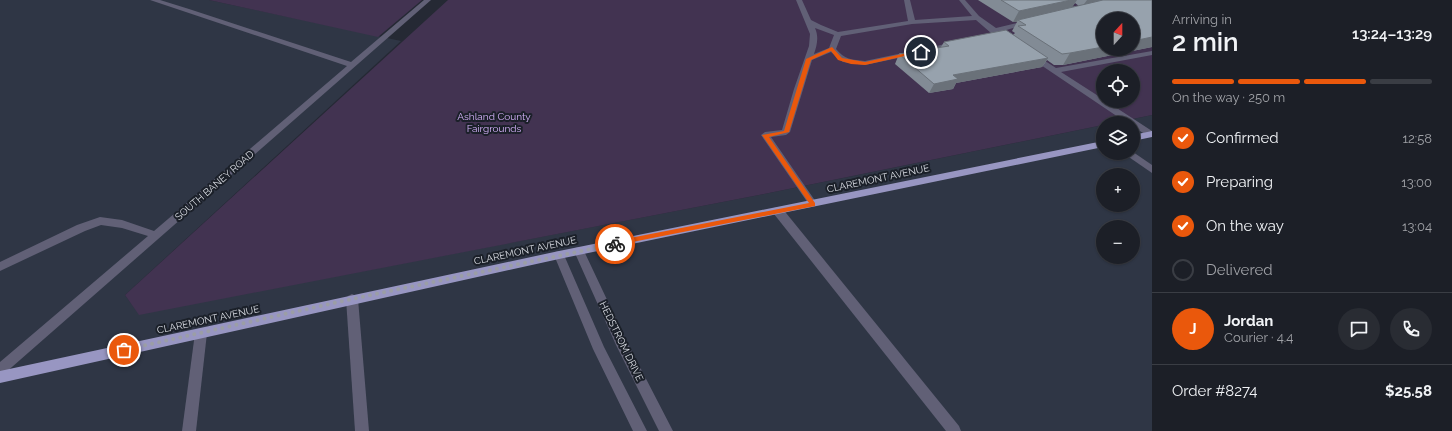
<!DOCTYPE html>
<html lang="en">
<head>
<meta charset="utf-8">
<style>
  :root { --surface:#1c1f27; --page:#292c33; --text:#f1f3f6; --muted:#a0a2a7; --line:#3a3d44; --accent:#ea580c }
  body { margin:0; font-family:Raleway,sans-serif; background:var(--page); color:var(--text); height:100vh; display:flex; flex-direction:column; font-size:15px; white-space:nowrap }
  * { box-sizing:border-box; margin:0 }
  p { font-size:13px; color:var(--muted) }
  .icon { flex:none; width:22px; height:22px; fill:none; stroke:currentColor; stroke-width:2; stroke-linecap:round; stroke-linejoin:round }
  .map { position:relative; flex:1; overflow:hidden }
  .sheet { display:flex; flex-direction:column; background:var(--surface); width:300px }
  .sheet>* { flex:none }
  .needle { width:26px; rotate:21deg }
  .buttons { position:absolute; left:1096px; top:12px; display:grid; gap:8px }
  .buttons a { display:grid; place-items:center; width:44px; height:44px; border-radius:50%; background:var(--surface); box-shadow:0 1px 3px #0004,0 0 0 1px var(--line); font-size:20px }
  .pin { position:absolute; display:grid; place-items:center; width:34px; height:34px; color:#fff; margin:-17px; border:2px solid #fff; border-radius:50%; box-shadow:0 1px 4px #0007 }
  .courier { position:absolute; display:grid; place-items:center; width:40px; height:40px; margin:-20px; border:3px solid #ea580c; border-radius:50%; background:#fff; color:#222; box-shadow:0 1px 5px #0007 }
  .headline em { font-style:normal; font-weight:600 }
  .headline div { display:flex; flex-direction:column-reverse }
  .headline { display:flex; align-items:center; justify-content:space-between; height:68px; padding:0 20px }
  h1 { font-size:26px; font-weight:600; line-height:30px }
  .bar { display:grid; grid-template-columns:repeat(4,1fr); gap:6px 4px; align-content:center; height:48px; padding:0 20px }
  .bar i { height:5px; border-radius:3px; background:var(--line) }
  .bar .on { background:var(--accent) }
  .bar p { grid-column:span 4 }
  .line { display:flex; align-items:center; gap:10px; padding:0 20px; border-top:1px solid var(--line) }
  .line div { flex:1 }
  .round { display:grid; place-items:center; flex:none; width:42px; height:42px; border-radius:21px; background:var(--page) }
  ol { padding:0 20px; list-style:none }
  li { display:flex; align-items:center; gap:12px; height:44px }
  li p { margin-inline-start:auto }
  li .icon { padding:4px; border-radius:50%; background:var(--accent); color:#fff; stroke-width:4 }
  li:last-child { color:var(--muted) }
  li i { width:22px; height:22px; border:2px solid var(--line); border-radius:50% }
  main { display:flex; flex:1; min-height:0 }
  .map>svg:first-child { display:block }
  .built { fill:#2f3645; fill-rule:evenodd }
  .green { fill:#423351; fill-rule:evenodd }
  .lines { fill:none; stroke-linecap:round; stroke-linejoin:round }
  .minor { fill:#616076; fill-rule:evenodd }
  .major { fill:#9896c2; fill-rule:evenodd }
  .wall { fill:#828b95; fill-rule:evenodd }
  .shaded-wall { fill:#6a7179 }
  .building { fill:#97a2ad; stroke:#6a7179 }
  .route { fill:#ea580c }
  .done { stroke:#9b9ea6; stroke-width:4; stroke-dasharray:0 7.2 }
  .labels { text-anchor:middle; stroke-width:4; stroke-linejoin:round; paint-order:stroke }
  .park-label { font-size:10px; fill:#d5b2fa; stroke:#1b2029 }
  .street-label { font-size:10px; fill:#dadde4; stroke:#1b2029 }
</style>
</head>
<body>
<main>
<div class="map">
<svg width="1152" height="431" viewBox="0 0 1152 431">
  <rect width="100%" height="100%" fill="#252934"/>
  <!-- built -->
  <path class="built" d="M0 0H209L401 41 125 295 139 314 764 194 1103 125V153H1133V123H1113L1152 115V431H0ZM1103 175H1133V205H1103ZM1103 227H1133V257H1103Z"/>
  <!-- green -->
  <g class="green">
    <path d="M209 0H422L378 37Z"/>
    <path d="M448 0H1152V115L1113 123H1103V125L764 194 139 315 125 295ZM1103 19H1133V49H1103ZM1103 71H1133V101H1103Z"/>
  </g>
  <g class="lines">
    <!-- minor -->
    <g class="minor">
      <path d="M150 0H160L189 9 351 62 424 0H431L4 374 0 376V362L148 236 122 228 101 225 85 231 0 271V262L77 225 100 217 122 220 154 231 347 66Z"/>
      <path d="M796 0H802L811 20 821 25 838 32 908 21 904 0H910L915 20 972 16 959 0H965L979 16 996 28 1026 21 1030 23 1000 32 1011 39 1007 41 991 33 976 20 912 24 841 36 836 49C844 59 852 60 865 61L955 42 959 44 955 46 865 65 843 62 831 52 812 60 790 132 786 135 771 137 816 202 818 204 816 206H810L761 135 765 132 782 130 794 89 809 46 810 34ZM815 28 834 35 829 48 814 54C817 45 819 37 815 28Z"/>
      <path d="M1152 51V55L1061 72 1103 99V101H1106L1152 131V136L1150 137 1133 127V123H1127L1029 57 1030 55H1036L1056 68Z"/>
      <path d="M1133 152 1152 165V173L1123 153Z"/>
      <path d="M778 207 782 208 959 426 961 431H946L774 214 773 211 774 208Z"/>
      <path d="M579 247 583 248 584 251 627 342 673 431H659L616 345 574 251 575 248Z"/>
      <path d="M559 251 563 252 564 255 604 347 647 431H633L593 349 554 255 555 252Z"/>
      <path d="M352 294 356 296 358 299 369 431H355L346 299 348 296Z"/>
      <path d="M201 328 205 329 207 333 196 431H182L195 333 197 329Z"/>
    </g>
    <!-- major -->
    <g class="major">
      <path d="M1152 131V137L1133 141V135Z"/>
      <path d="M1103 141V147L559 259 0 383V371L559 251Z"/>
    </g>
  </g>
  <!-- wall -->
  <path class="wall" d="M978 0H1152V47L1063 65H1054L1047 60 1042 67 956 83 953 89 929 93 895 64 899 54 941 47 944 42 1013 35 1015 33 1012 31 1017 22H1013ZM1075 3 1079 6 1072 7Z"/>
  <!-- shaded-wall -->
  <g class="shaded-wall">
    <path d="M1071 0H1077L1071 9 1018 20 1017 22H1013L1019 11Z"/>
    <path d="M1087 0H1103L1082 7Z"/>
    <path d="M1152 37V47L1063 65 1070 53 1103 47V49H1133V41Z"/>
    <path d="M1048 58 1042 67 956 83 953 89 929 93 934 84 953 75Z"/>
  </g>
  <!-- building -->
  <g class="building">
    <path d="M1001 0H1071L1019 11Z"/>
    <path d="M1103 0H1152V37L1133 41V19H1103V47L1070 53 1062 54 1018 26 1026 25 1018 20Z"/>
    <path d="M1006 30 1048 58 953 75 958 79 934 84 899 54 949 46 944 42Z"/>
  </g>
  <!-- route -->
  <path class="route" d="M832 47 842 58 865 62 921 50 923 52 865 65 851 64 838 60 831 51 811 60 789 132 769 137 815 203V206L612 246V242L615 241 809 203 762 135 784 131 806 59Z"/>
  <g class="lines">
    <!-- done -->
    <path class="done" d="M124 350 352 299 615 244"/>
  </g>
  <g class="labels">
    <!-- park labels -->
    <g class="park-label">
      <text x="494" y="120">Ashland County<tspan x="494" dy="12">Fairgrounds</tspan></text>
    </g>
    <!-- street labels -->
    <g class="street-label">
      <text transform="translate(878 178) rotate(-12)" y="4">CLAREMONT AVENUE</text>
      <text transform="translate(214 185) rotate(-41)" y="4">SOUTH BANEY ROAD</text>
      <text transform="translate(525 250) rotate(-12)" y="4">CLAREMONT AVENUE</text>
      <text transform="translate(208 319) rotate(-12)" y="4">CLAREMONT AVENUE</text>
      <text transform="translate(622 341) rotate(64)" y="4">HEDSTROM DRIVE</text>
    </g>
  </g>
</svg>
<div class="buttons">
<a><svg class="needle" viewBox="-14 -14 28 28"><path d="M0-13l5 13h-10z" fill="#e53935"/><path d="M0 13l5-13h-10z" fill="#a0a2a7"/></svg></a>
<a><svg class="icon" aria-label="locate" viewBox="0 0 24 24"><circle cx="12" cy="12" r="6"/><path d="M12 2v4M12 18v4M2 12h4M18 12h4"/></svg></a>
<a><svg class="icon" aria-label="layers" viewBox="0 0 24 24"><path d="M12 4l9 5-9 5-9-5zM3 14l9 5 9-5"/></svg></a>
<a>+</a>
<a>−</a>
</div>
<div class="pin" style="left:124px;top:350px;background:#ea580c"><svg class="icon" aria-label="bag" viewBox="0 0 24 24"><path d="M5 8h14l-1 12H6zM9 8a3 3 0 0 1 6 0"/></svg></div>
<div class="pin" style="left:921px;top:52px;background:#1f2937"><svg class="icon" aria-label="home" viewBox="0 0 24 24"><path d="M3 11l9-7 9 7M6 9v11h12V9"/></svg></div>
<div class="courier" style="left:615px;top:244px"><svg class="icon" aria-label="bike" viewBox="0 0 24 24"><circle cx="6" cy="16" r="4"/><circle cx="18" cy="16" r="4"/><path d="M6 16l4-8h5l3 8M10 8l3 8H6M13 5h3"/></svg></div>
</div>
<section class="sheet">
<div class="headline"><div><h1>2 min</h1><p>Arriving in</p></div><em>13:24–13:29</em></div>
<div class="bar"><i class="on"></i><i class="on"></i><i class="on"></i><i></i><p>On the way · 250 m</p></div>
<ol>
<li><svg class="icon" aria-label="check" viewBox="0 0 24 24"><path d="M5 12l5 5 9-10"/></svg>Confirmed<p>12:58</p></li>
<li><svg class="icon" aria-label="check" viewBox="0 0 24 24"><path d="M5 12l5 5 9-10"/></svg>Preparing<p>13:00</p></li>
<li><svg class="icon" aria-label="check" viewBox="0 0 24 24"><path d="M5 12l5 5 9-10"/></svg>On the way<p>13:04</p></li>
<li><i></i>Delivered</li>
</ol>
<div class="line" style="height:72px"><b class="round" style="background:var(--accent);color:#fff">J</b><div><b>Jordan</b><p>Courier · 4.4</p></div><a class="round"><svg class="icon" aria-label="chat" viewBox="0 0 24 24"><path d="M4 5h16v11H9l-5 4z"/></svg></a><a class="round"><svg class="icon" aria-label="phone" viewBox="0 0 24 24"><path d="M5 4h4l2 5-3 2q2 4 5 5l2-3 5 2v4C11 20 4 13 5 4z"/></svg></a></div>
<div class="line" style="height:52px"><div>Order #8274</div><b>$25.58</b></div>
</section>
</main>
</body>
</html>
